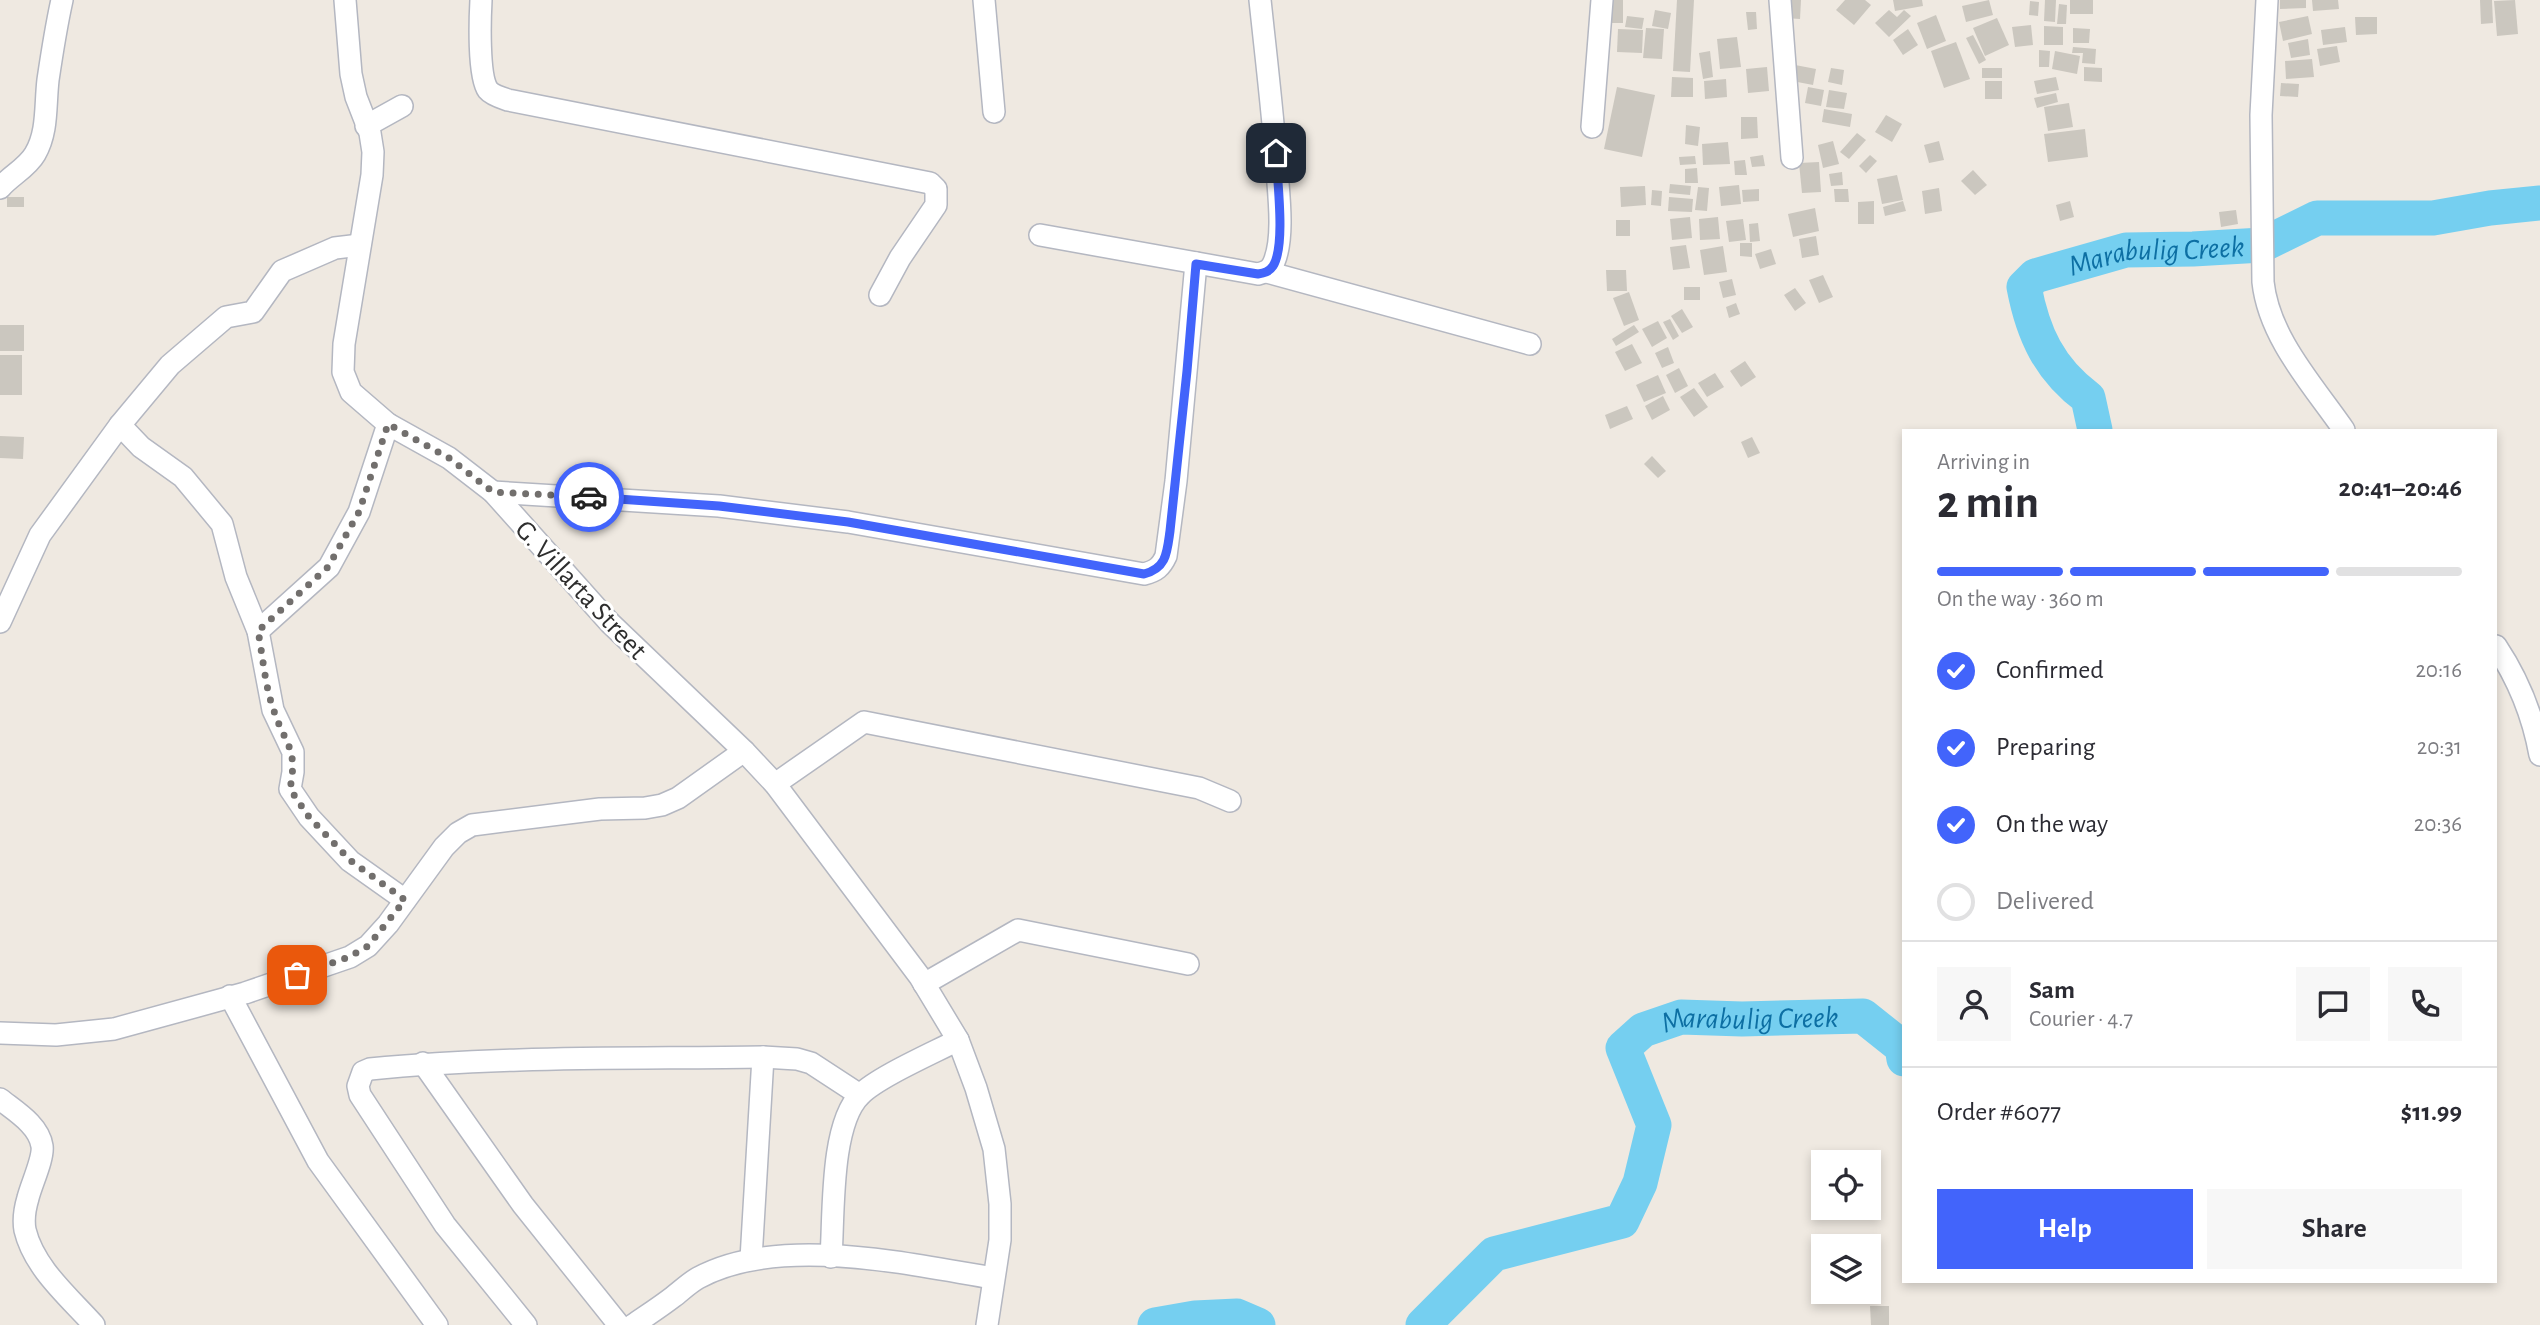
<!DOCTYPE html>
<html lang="en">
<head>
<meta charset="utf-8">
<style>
  :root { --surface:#fff; --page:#f7f7f7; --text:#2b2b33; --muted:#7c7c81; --line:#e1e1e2; --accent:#4264fb }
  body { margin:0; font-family:"Alegreya Sans",sans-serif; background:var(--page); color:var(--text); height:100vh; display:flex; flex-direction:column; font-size:26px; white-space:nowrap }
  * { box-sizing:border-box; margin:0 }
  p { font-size:23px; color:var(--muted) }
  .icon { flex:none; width:38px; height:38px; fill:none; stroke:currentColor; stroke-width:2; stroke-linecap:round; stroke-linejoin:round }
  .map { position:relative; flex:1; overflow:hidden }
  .sheet { position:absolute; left:1902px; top:429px; width:595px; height:854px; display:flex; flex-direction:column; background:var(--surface); border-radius:0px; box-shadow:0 4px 10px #0003 }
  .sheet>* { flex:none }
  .fabs { position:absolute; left:1811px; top:1150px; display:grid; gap:14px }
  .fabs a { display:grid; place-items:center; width:70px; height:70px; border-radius:0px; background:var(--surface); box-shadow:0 4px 10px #0003; font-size:35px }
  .pin { position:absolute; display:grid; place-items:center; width:60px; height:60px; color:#fff; margin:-30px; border-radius:14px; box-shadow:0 4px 10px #0006 }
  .courier { position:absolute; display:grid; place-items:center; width:70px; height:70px; margin:-35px; border:5px solid #4264fb; border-radius:50%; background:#fff; color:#222; box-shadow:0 2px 9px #0007 }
  .overview em { font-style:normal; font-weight:700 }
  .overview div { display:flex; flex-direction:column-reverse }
  .overview { display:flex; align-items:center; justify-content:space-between; height:119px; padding:0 35px }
  h1 { font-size:46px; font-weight:700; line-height:52px }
  .bar { display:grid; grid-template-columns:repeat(4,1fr); gap:10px 7px; align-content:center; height:84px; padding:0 35px }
  .bar i { height:9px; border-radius:5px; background:var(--line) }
  .bar .on { background:var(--accent) }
  .bar p { grid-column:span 4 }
  .line { display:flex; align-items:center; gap:18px; padding:0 35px; border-top:2px solid var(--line) }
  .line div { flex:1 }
  .round { display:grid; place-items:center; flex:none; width:74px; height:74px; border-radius:0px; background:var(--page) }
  ol { padding:0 35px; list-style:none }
  li { display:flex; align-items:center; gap:21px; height:77px }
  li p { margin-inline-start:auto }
  li .icon { padding:7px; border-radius:50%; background:var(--accent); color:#fff; stroke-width:4 }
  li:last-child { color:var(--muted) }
  li i { width:38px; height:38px; border:4px solid var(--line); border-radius:50% }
  .button { display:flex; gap:14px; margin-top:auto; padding:14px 35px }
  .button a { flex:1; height:80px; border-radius:0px; background:var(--accent); color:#fff; font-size:28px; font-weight:700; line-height:80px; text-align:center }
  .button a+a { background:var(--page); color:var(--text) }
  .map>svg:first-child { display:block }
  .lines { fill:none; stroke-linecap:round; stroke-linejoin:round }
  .river { stroke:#75cff0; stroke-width:35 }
  .building { fill:#cbc7bf }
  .minor-casing { stroke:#b4b7c1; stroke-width:24 }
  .minor { stroke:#fff; stroke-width:21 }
  .done { stroke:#726f6d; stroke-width:7; stroke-dasharray:0 12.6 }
  .route { stroke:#4264fb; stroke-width:9 }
  .labels { text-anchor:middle; stroke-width:6; stroke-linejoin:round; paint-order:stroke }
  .street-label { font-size:28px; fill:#2e2e2e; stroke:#fff }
  .water-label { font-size:30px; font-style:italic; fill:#0d6fa3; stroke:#fff }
</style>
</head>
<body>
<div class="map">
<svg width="2540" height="1325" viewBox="0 0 2540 1325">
  <rect width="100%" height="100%" fill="#efe9e1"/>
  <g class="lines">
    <!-- river -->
    <g class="river">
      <path id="s1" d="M2095 430 2088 398C2049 369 2033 334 2024 287L2035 276 2126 250 2193 249 2262 245 2317 218H2433L2490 208 2540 203"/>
      <path d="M1155 1325 1195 1318 1237 1316 1258 1325"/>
      <path id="s2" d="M1423 1325 1494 1254 1622 1221 1640 1183 1654 1125 1623 1048 1643 1030 1681 1017 1742 1019 1863 1016 1902 1047 1904 1059"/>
    </g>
  </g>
  <!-- building -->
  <g class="building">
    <rect x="1609" y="0" width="14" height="23"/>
    <path d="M1677 0H1694L1690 72 1673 71Z"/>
    <path d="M1784 0H1801L1800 19 1784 18Z"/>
    <path d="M1845 0H1865L1871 5 1854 25 1836 10Z"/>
    <path d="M1893 0H1922L1923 6 1895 11Z"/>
    <path d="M1989 0 1993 15 1966 22 1962 6Z"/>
    <path d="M2045 0H2056L2055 22 2044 21Z"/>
    <rect x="2070" y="0" width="23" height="14"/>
    <path d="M2280 0H2306V8L2280 9Z"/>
    <path d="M2312 0H2338L2339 9 2313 11Z"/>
    <path d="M2480 0H2492L2493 23 2481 24Z"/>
    <path d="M2515 0 2518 34 2497 36 2494 1Z"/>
    <path d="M2030 1 2039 2 2038 16 2029 15Z"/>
    <path d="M2059 4 2067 5 2066 24H2057Z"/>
    <path d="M1655 10 1671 13 1668 29 1652 26Z"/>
    <path d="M1889 10 1897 17 1904 10 1911 16 1889 37 1875 23Z"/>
    <path d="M1746 12H1756L1757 29 1748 30Z"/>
    <path d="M1936 15 1946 41 1927 49 1917 23Z"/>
    <path d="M1627 16 1644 18 1642 29 1625 27Z"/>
    <path d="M2308 16 2312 34 2283 41 2279 22Z"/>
    <path d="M2355 17H2377V34L2356 35Z"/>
    <path d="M1997 18 2009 45 1985 56 1973 28Z"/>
    <path d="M2031 25 2033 45 2015 47 2012 27Z"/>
    <path d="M2044 26 2063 27V45H2044Z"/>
    <path d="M2345 27 2347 42 2323 45 2321 30Z"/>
    <path d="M1646 28 1664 29 1662 59 1643 58Z"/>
    <path d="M2073 28 2090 29 2089 43H2073Z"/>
    <path d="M1618 29 1643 30 1642 53 1617 52Z"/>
    <path d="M1908 29 1918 45 1903 55 1893 40Z"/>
    <path d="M1973 35 1986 60 1979 64 1966 38Z"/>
    <path d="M1737 37 1741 67 1720 69 1717 39Z"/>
    <path d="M2308 39 2310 55 2291 58 2288 43Z"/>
    <path d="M1956 42 1970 79 1944 88 1931 51Z"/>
    <path d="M2337 46 2340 62 2320 66 2317 49Z"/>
    <path d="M2073 47 2096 49 2095 64 2082 63 2083 53H2072Z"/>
    <path d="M2039 50 2050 51 2049 67H2039Z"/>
    <path d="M1710 51 1713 77 1703 79 1699 53Z"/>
    <path d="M2055 51 2080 56 2077 74 2052 69Z"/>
    <path d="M2312 59 2314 77 2286 79 2285 61Z"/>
    <path d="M1790 64 1816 69 1813 85 1787 80Z"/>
    <path d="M1767 67 1769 91 1748 93 1746 69Z"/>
    <path d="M2084 67 2102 68V82L2084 81Z"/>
    <path d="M1831 68 1844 70 1842 85 1828 82Z"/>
    <rect x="1982" y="68" width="20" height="10"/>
    <path d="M1672 77 1693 78V97H1671Z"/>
    <path d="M2056 77 2059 90 2037 94 2034 81Z"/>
    <path d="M1726 79 1727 97 1705 99 1704 81Z"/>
    <rect x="1985" y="81" width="17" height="18"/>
    <path d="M2281 83 2299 84 2298 97 2280 96Z"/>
    <path d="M1617 87 1655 95 1642 157 1604 149Z"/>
    <path d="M1808 87 1824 90 1821 106 1805 103Z"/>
    <path d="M1829 90 1847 93 1844 109 1826 107Z"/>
    <path d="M2056 93 2058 102 2037 108 2034 98Z"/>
    <path d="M2069 103 2073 127 2048 131 2044 107Z"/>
    <path d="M1824 109 1852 114 1850 127 1822 122Z"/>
    <path d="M1886 115 1902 124 1892 142 1875 132Z"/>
    <path d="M1741 117H1757L1758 138 1741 139Z"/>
    <path d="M1686 125 1700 127 1698 146 1685 144Z"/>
    <path d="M2085 129 2088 157 2048 162 2044 134Z"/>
    <path d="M1857 133 1866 140 1849 159 1840 152Z"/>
    <path d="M1833 141 1839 164 1823 168 1818 145Z"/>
    <path d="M1939 141 1944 160 1929 163 1924 145Z"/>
    <path d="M1728 142 1730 164 1703 165 1702 144Z"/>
    <path d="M1763 155 1765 166 1752 167 1750 157Z"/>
    <path d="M1870 155 1877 161 1866 173 1859 166Z"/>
    <path d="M1695 156 1696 164 1680 165 1679 157Z"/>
    <path d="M1745 160 1747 175H1735L1734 161Z"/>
    <path d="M1819 162 1821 192 1802 193 1799 163Z"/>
    <path d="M1697 168 1698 183H1685V169Z"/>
    <path d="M1973 170 1987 185 1975 195 1961 181Z"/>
    <path d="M1842 172 1843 185 1831 186 1829 174Z"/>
    <path d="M1897 175 1903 200 1882 204 1877 179Z"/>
    <path d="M1670 184 1691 186 1690 195 1669 193Z"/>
    <path d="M1739 185 1741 204 1721 206 1719 187Z"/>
    <path d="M1645 186 1646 205 1621 207 1620 187Z"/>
    <path d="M1698 187 1709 188 1707 211 1695 210Z"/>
    <path d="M1939 188 1942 211 1925 214 1922 191Z"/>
    <path d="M1759 189V201L1743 202 1742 190Z"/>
    <path d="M1834 189H1848L1849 202H1835Z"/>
    <path d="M1652 190 1662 191 1661 206 1651 205Z"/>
    <rect x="7" y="197" width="17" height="10"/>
    <path d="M1669 197 1693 199 1692 212 1668 211Z"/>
    <path d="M1874 201V224H1858V202Z"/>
    <path d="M1903 201 1906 211 1885 216 1883 207Z"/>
    <path d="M2070 201 2074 217 2060 221 2056 205Z"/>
    <path d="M1815 208 1819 231 1793 237 1788 214Z"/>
    <path d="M2236 210 2238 224 2221 227 2219 212Z"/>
    <path d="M1690 217 1692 238 1672 240 1670 219Z"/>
    <path d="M1718 217 1720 239 1700 240 1699 219Z"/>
    <path d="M1743 219 1746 240 1729 242 1726 221Z"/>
    <rect x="1616" y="220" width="14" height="16"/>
    <path d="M1758 223 1760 241 1750 242 1749 224Z"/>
    <path d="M1816 236 1819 255 1802 258 1799 239Z"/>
    <path d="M1740 243H1752V257L1740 256Z"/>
    <path d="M1686 245 1690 268 1673 270 1670 247Z"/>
    <path d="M1723 246 1727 272 1704 275 1700 250Z"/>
    <path d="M1771 249 1776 264 1760 269 1755 254Z"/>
    <path d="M1606 270H1626L1627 291H1607Z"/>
    <path d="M1823 275 1833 297 1819 303 1809 280Z"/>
    <path d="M1732 279 1736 295 1723 298 1719 282Z"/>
    <rect x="1684" y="287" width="16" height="13"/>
    <path d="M1795 288 1806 303 1795 311 1784 295Z"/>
    <path d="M1629 292 1639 320 1624 326 1613 298Z"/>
    <path d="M1736 303 1740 314 1729 318 1726 307Z"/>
    <path d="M1682 309 1693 327 1682 333 1671 316Z"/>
    <path d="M1670 319 1679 336 1673 340 1663 322Z"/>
    <path d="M1658 321 1667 338 1652 347 1642 329Z"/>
    <rect x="0" y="325" width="24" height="26"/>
    <path d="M1634 325 1639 332 1616 346 1612 339Z"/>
    <path d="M1632 344 1642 363 1625 371 1615 352Z"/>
    <path d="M1668 347 1674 363 1662 368 1655 353Z"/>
    <rect x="0" y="355" width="22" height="40"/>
    <path d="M1745 361 1756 377 1741 387 1730 371Z"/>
    <path d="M1679 368 1688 386 1675 393 1666 375Z"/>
    <path d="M1715 373 1724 387 1707 397 1698 383Z"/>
    <path d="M1658 375 1666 393 1644 402 1636 385Z"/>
    <path d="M1694 388 1708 407 1694 417 1680 397Z"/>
    <path d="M1663 396 1670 410 1652 420 1645 406Z"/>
    <path d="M1627 406 1633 419 1610 429 1605 415Z"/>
    <path d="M0 436 24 437 23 459 0 458Z"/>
    <path d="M1752 437 1760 453 1748 458 1741 442Z"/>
    <path d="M1652 456 1666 471 1658 478 1644 464Z"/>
    <path d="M1870 1306H1889V1325H1871Z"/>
  </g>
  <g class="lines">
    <!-- minor casing -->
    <g class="minor-casing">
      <g id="minor">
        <path d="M345 0 351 74 356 97 370 133 373 152 372 175 344 344 343 372 351 392 388 424 449 458 493 492 610 623 744 751 775 784 920 977 958 1040 976 1088 994 1149 1000 1204V1240L987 1325"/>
        <path d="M481 0C480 18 478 76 488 90 492 95 502 98 508 100L930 183 936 189V205L900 258 880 295"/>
        <path d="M984 0 994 112"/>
        <path d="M1780 0 1792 158"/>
        <path d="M2267 0 2261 115 2263 282C2269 338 2313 385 2344 430"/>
        <path d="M366 126 402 106"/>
        <path d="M1592 127 1602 0"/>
        <path d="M0 188C10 176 27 168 35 154 48 132 45 106 48 80 52 53 56 27 62 0"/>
        <path d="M1040 235 1258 274C1266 272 1271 270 1274 262 1284 238 1279 197 1277 171 1273 114 1266 57 1260 0"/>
        <path d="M1267 272 1530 344"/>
        <path d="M120 425 141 447 183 477 222 524 236 577 258 631 273 710 293 752V772L290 789 309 817 350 861 405 900"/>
        <path d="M493 492 719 506 848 522 1144 574C1156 571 1161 567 1166 556L1176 481 1196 263"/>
        <path d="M0 622 40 535 120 425 170 365 226 317 253 312 282 271 335 248 360 245"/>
        <path d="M258 631 329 567 359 512 388 424"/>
        <path d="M2496 646C2518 679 2533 716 2540 755"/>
        <path d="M775 784 864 722 1199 788 1230 801"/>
        <path d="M924 984 1018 930 1188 964"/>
        <path d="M230 996 318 1161 437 1325"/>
        <path d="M0 1033 56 1035 114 1029 245 993 350 957 368 946 388 924 444 847 458 833 472 825 600 809 645 808 662 805 678 798 744 751"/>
        <path d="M423 1063 523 1205 619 1325"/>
        <path d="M0 1099C15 1111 39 1125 42 1146 44 1158 31 1185 28 1198 25 1208 23 1219 25 1230 34 1268 69 1297 94 1325"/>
        <path d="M831 1257C834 1215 830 1125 860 1095 878 1077 933 1053 958 1040"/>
        <path d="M751 1259 763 1057"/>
        <path d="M526 1325 445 1225 360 1095 358 1086 363 1072 370 1069C500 1056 632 1059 763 1057L797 1059 811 1063 860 1095"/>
        <path d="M633 1325C646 1316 660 1307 673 1297 681 1291 689 1283 698 1278 779 1234 906 1264 993 1278"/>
      </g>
    </g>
    <!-- minor -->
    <use href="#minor" class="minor"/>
  </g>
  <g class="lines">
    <!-- done -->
    <path class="done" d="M297 975 349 957 368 946 405 900 351 861 309 817 290 789C298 747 286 747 274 711 265 687 263 657 258 631L328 567 359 512 388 424 449 458 493 492 589 497"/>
    <!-- route -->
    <path class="route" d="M589 497 719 506 848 522 1144 574C1167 568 1167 552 1170 531L1187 371 1196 264 1258 274C1264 273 1269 272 1273 266 1286 246 1277 179 1276 153"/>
  </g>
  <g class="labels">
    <!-- street labels -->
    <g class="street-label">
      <text transform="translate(582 589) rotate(47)" y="10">G. Villarta Street</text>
    </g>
    <!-- water labels -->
    <g class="water-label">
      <text dy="10" stroke="none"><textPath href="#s1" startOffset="304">Marabulig Creek</textPath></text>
      <text dy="10" stroke="none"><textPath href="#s2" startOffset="553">Marabulig Creek</textPath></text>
    </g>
  </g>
</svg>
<div class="fabs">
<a><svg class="icon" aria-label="locate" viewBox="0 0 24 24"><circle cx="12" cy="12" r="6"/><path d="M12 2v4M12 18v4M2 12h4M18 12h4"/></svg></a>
<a><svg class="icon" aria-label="layers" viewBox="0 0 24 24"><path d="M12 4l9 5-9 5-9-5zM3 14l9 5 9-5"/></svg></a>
</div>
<div class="pin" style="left:297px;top:975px;background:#ea580c"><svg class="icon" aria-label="bag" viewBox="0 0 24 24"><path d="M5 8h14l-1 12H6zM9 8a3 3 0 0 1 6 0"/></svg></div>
<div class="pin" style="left:1276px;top:153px;background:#1f2937"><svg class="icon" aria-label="home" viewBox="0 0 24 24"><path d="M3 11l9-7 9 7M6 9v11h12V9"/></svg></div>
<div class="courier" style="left:589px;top:497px"><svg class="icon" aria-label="car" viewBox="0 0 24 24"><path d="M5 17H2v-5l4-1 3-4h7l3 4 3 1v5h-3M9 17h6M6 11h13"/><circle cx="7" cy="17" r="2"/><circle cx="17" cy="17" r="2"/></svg></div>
<section class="sheet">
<div class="overview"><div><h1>2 min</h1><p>Arriving in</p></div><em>20:41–20:46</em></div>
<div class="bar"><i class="on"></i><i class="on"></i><i class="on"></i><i></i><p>On the way · 360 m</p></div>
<ol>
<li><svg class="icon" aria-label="check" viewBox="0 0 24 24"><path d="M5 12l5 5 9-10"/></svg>Confirmed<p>20:16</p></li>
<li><svg class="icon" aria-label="check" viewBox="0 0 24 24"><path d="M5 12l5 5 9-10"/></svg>Preparing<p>20:31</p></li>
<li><svg class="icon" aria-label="check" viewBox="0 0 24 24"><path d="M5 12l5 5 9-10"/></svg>On the way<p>20:36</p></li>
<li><i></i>Delivered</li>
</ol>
<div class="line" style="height:126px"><a class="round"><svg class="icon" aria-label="person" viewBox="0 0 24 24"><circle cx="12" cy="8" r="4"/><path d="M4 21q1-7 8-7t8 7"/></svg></a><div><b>Sam</b><p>Courier · 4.7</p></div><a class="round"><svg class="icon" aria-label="chat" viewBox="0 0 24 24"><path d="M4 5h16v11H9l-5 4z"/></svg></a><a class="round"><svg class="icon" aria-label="phone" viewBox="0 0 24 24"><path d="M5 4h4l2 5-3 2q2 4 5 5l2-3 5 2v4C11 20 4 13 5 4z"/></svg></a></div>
<div class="line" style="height:91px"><div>Order #6077</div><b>$11.99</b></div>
<div class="button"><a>Help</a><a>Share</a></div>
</section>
</div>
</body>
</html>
